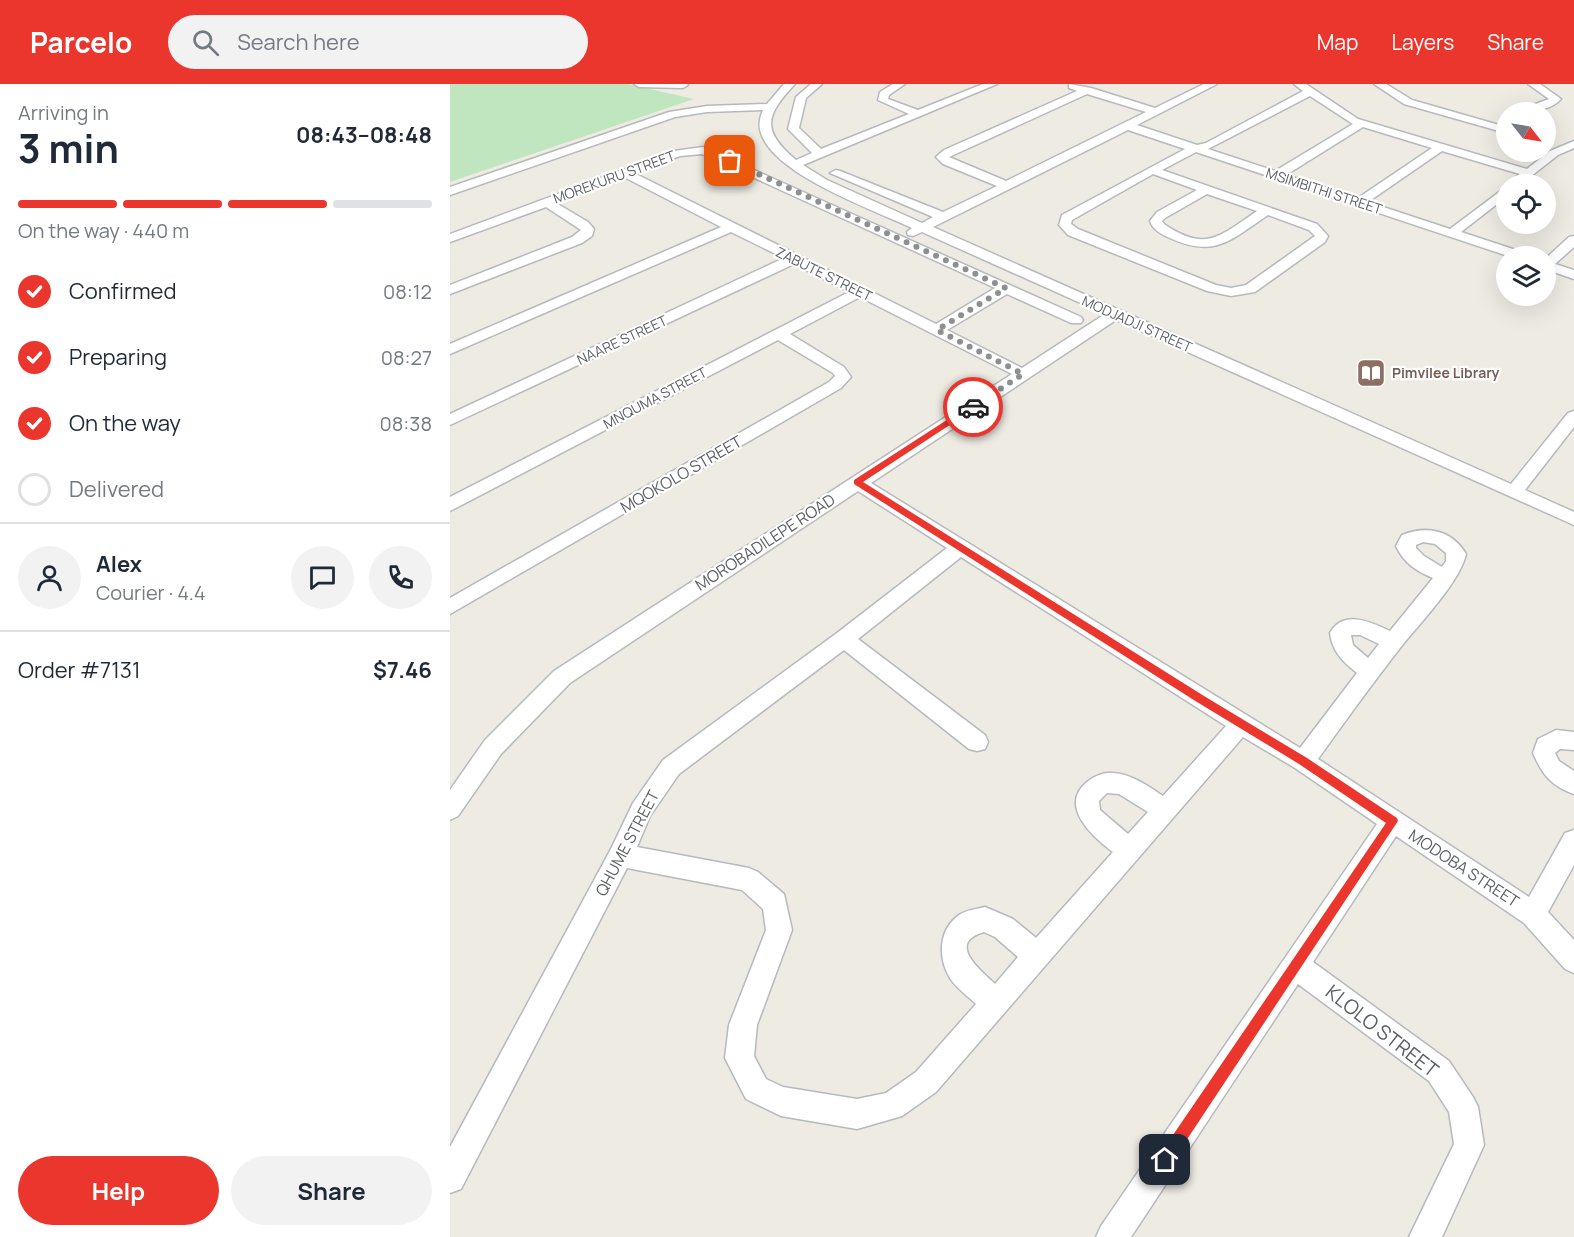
<!DOCTYPE html>
<html lang="en">
<head>
<meta charset="utf-8">
<style>
  :root { --surface:#fff; --page:#f2f2f3; --text:#1f2937; --muted:#747a83; --line:#e0e1e3; --accent:#ea362d }
  body { margin:0; font-family:Manrope,sans-serif; background:var(--page); color:var(--text); height:100vh; display:flex; flex-direction:column; font-size:22px; white-space:nowrap }
  * { box-sizing:border-box; margin:0 }
  p { font-size:20px; color:var(--muted) }
  .icon { flex:none; width:33px; height:33px; fill:none; stroke:currentColor; stroke-width:2; stroke-linecap:round; stroke-linejoin:round }
  .map { position:relative; flex:1; overflow:hidden }
  .details { display:flex; flex-direction:column; background:var(--surface); width:450px }
  .details>* { flex:none }
  .needle { width:39px; rotate:121deg }
  .fabs { position:absolute; left:1046px; top:18px; display:grid; gap:12px }
  .fabs a { display:grid; place-items:center; width:60px; height:60px; border-radius:50%; background:var(--surface); box-shadow:0 6px 24px #0002; font-size:30px }
  .pin { position:absolute; display:grid; place-items:center; width:51px; height:51px; color:#fff; margin:-26px; border-radius:12px; box-shadow:0 3px 9px #0006 }
  .courier { position:absolute; display:grid; place-items:center; width:60px; height:60px; margin:-30px; border:4px solid #ea362d; border-radius:50%; background:#fff; color:#222; box-shadow:0 2px 8px #0007 }
  .head em { font-style:normal; font-weight:700 }
  .head div { display:flex; flex-direction:column-reverse }
  .head { display:flex; align-items:center; justify-content:space-between; height:102px; padding:0 18px }
  h1 { font-size:39px; font-weight:700; line-height:45px }
  .bar { display:grid; grid-template-columns:repeat(4,1fr); gap:9px 6px; align-content:center; height:72px; padding:0 18px }
  .bar i { height:8px; border-radius:4px; background:var(--line) }
  .bar .current { background:var(--accent) }
  .bar p { grid-column:span 4 }
  .line { display:flex; align-items:center; gap:15px; padding:0 18px; border-top:2px solid var(--line) }
  .line div { flex:1 }
  .round { display:grid; place-items:center; flex:none; width:63px; height:63px; border-radius:32px; background:var(--page) }
  ol { padding:0 18px; list-style:none }
  li { display:flex; align-items:center; gap:18px; height:66px }
  li p { margin-inline-start:auto }
  li .icon { padding:6px; border-radius:50%; background:var(--accent); color:#fff; stroke-width:4 }
  li:last-child { color:var(--muted) }
  li i { width:33px; height:33px; border:3px solid var(--line); border-radius:50% }
  .primary-button { display:flex; gap:12px; margin-top:auto; padding:12px 18px }
  .primary-button a { flex:1; height:69px; border-radius:36px; background:var(--accent); color:#fff; font-size:24px; font-weight:700; line-height:69px; text-align:center }
  .primary-button a+a { background:var(--page); color:var(--text) }
  header { display:flex; align-items:center; gap:36px; box-sizing:border-box; height:84px; padding:0 30px; background:var(--accent); color:#fff }
  header strong { font-size:28px }
  nav { display:flex; gap:33px; margin-inline-start:auto; font-size:21px }
  .search { width:420px; height:54px; background:var(--page); display:flex; align-items:center; gap:15px; box-sizing:border-box; padding:0 21px; border-radius:33px; color:var(--muted); font-size:22px }
  main { display:flex; flex:1; min-height:0 }
  .map>svg:first-child { display:block }
  .green { fill:#c0e6bf }
  .lines { fill:none; stroke-linecap:round; stroke-linejoin:round }
  .minor-casing { stroke:#b6b9bd; stroke-width:3 }
  .minor { fill:#fff; fill-rule:evenodd }
  .route { fill:#ea362d }
  .done { stroke:#8e9090; stroke-width:6; stroke-dasharray:0 10.8 }
  .labels { text-anchor:middle; stroke-width:4.5; stroke-linejoin:round; paint-order:stroke }
  .far-street-label { font-size:14px; fill:#5b5f64; stroke:#fff }
  .far-education-label { font-size:14px; font-weight:bold; fill:#785e54; stroke:#fff; text-anchor:start }
  .street-label { font-size:16px; fill:#5b5f64; stroke:#fff }
  .near-street-label { font-size:20px; fill:#5b5f64; stroke:#fff }
</style>
</head>
<body>
<header>
<strong>Parcelo</strong>
<div class="search"><svg class="icon" aria-label="search" viewBox="0 0 24 24"><circle cx="10" cy="10" r="6"/><path d="M15 15l6 6"/></svg>Search here</div>
<nav><a>Map</a><a>Layers</a><a>Share</a></nav>
</header>
<main>
<section class="details">
<div class="head"><div><h1>3 min</h1><p>Arriving in</p></div><em>08:43–08:48</em></div>
<div class="bar"><i class="current"></i><i class="current"></i><i class="current"></i><i></i><p>On the way · 440 m</p></div>
<ol>
<li><svg class="icon" aria-label="check" viewBox="0 0 24 24"><path d="M5 12l5 5 9-10"/></svg>Confirmed<p>08:12</p></li>
<li><svg class="icon" aria-label="check" viewBox="0 0 24 24"><path d="M5 12l5 5 9-10"/></svg>Preparing<p>08:27</p></li>
<li><svg class="icon" aria-label="check" viewBox="0 0 24 24"><path d="M5 12l5 5 9-10"/></svg>On the way<p>08:38</p></li>
<li><i></i>Delivered</li>
</ol>
<div class="line" style="height:108px"><a class="round"><svg class="icon" aria-label="person" viewBox="0 0 24 24"><circle cx="12" cy="8" r="4"/><path d="M4 21q1-7 8-7t8 7"/></svg></a><div><b>Alex</b><p>Courier · 4.4</p></div><a class="round"><svg class="icon" aria-label="chat" viewBox="0 0 24 24"><path d="M4 5h16v11H9l-5 4z"/></svg></a><a class="round"><svg class="icon" aria-label="phone" viewBox="0 0 24 24"><path d="M5 4h4l2 5-3 2q2 4 5 5l2-3 5 2v4C11 20 4 13 5 4z"/></svg></a></div>
<div class="line" style="height:78px"><div>Order #7131</div><b>$7.46</b></div>
<div class="primary-button"><a>Help</a><a>Share</a></div>
</section>
<div class="map">
<svg width="1124" height="1153" viewBox="0 0 1124 1153">
  <rect width="100%" height="100%" fill="#eeebe3"/>
  <!-- green -->
  <path class="green" d="M0 0H177L244 15 0 98Z"/>
  <g class="lines">
    <!-- minor casing -->
    <g class="minor-casing">
      <g id="minor">
        <path d="M184 0H237L238 1 233 4 189 3Z"/>
        <path d="M334 0H345C316 31 310 46 346 76L362 69 338 45 346 13 361 0H372L356 14 349 44 371 65 459 30 428 16 430 8 443 0H455L439 11 438 15 468 26 533 0H547L353 81 377 96 472 139 483 133 380 89 386 86 390 87 493 128 547 102 493 80 486 73 494 66 627 7 619 4V0L641 4 705 24 754 0H767L687 41 747 61 756 59 853 7 844 0H856L908 35 1077 85 1100 67 1124 57V64L1108 71 1071 100H1058L1070 90 992 67 918 118 1000 145 1056 103V113L1011 148 1075 169 1076 172H1058L746 68 712 86 867 140 878 152 875 158 805 208 781 212 757 207 618 151 609 141 612 131 735 65 678 46 483 143 1061 400 1118 329 1124 327V343L1075 406 1124 428V441L666 236 421 399 850 664 907 589C893 578 882 567 880 549 893 525 921 538 940 547L983 494C966 487 954 479 946 462L952 451C977 441 1002 446 1016 470 1010 498 969 540 950 564 922 600 895 637 868 675L1079 813 1115 749 1124 746V781L1098 828 1124 856V889L1115 885 1074 839 946 752 863 878 999 977 1023 1013 1028 1023 1034 1061 992 1153H959L1004 1060 999 1028 979 997 848 900 681 1153H646L651 1142 927 740 845 684 793 653 486 1008 452 1032 407 1045 331 1032 296 1015 275 974 279 941 316 846 313 825 292 806 177 784 11 1105 0 1109V1063L162 763 183 719 213 676 387 549 497 464 408 407 120 599 51 670 8 732 0 736V706L35 656 104 587 562 290 410 213 340 250 394 283 401 293 391 304 0 530V514L379 298 385 292 383 289 328 256 0 427V413L399 208 344 180 0 341V330L334 174 281 148 0 270V260L271 143 174 93 106 119 138 138 144 145 142 152 132 159 0 210V201L122 153 131 146 96 123 0 158V150L224 67 253 63 631 233 633 236 631 239H621L557 210 497 246 572 284 655 230 472 148 463 152 458 151 457 148 462 144C424 126 324 91 311 49 308 41 310 33 313 26L257 28 225 33 0 111V103L219 28 257 22 317 20ZM637 10 696 28 556 97 499 73ZM860 12 903 40 825 87 758 65ZM913 43 982 64 908 114 836 91ZM252 70 545 204 486 240 184 89 230 72ZM703 90 747 106 707 128 700 137C703 146 711 150 720 154 765 175 782 155 818 131L859 146 865 152 796 201 781 204 766 201 628 145 621 140 622 136ZM757 110 807 127C770 152 756 169 714 140L712 137 715 134ZM973 458 985 460 996 469V477L992 483 974 472 966 464V461ZM511 473 776 642 713 712C698 702 681 690 663 689 654 688 643 693 637 698 608 722 643 753 663 768L586 854 563 835 535 823C527 825 516 826 509 831 488 846 488 874 500 894 506 904 518 912 526 920L466 988 436 1009 407 1015 333 1003 316 995 304 972 307 941 342 846 334 810 308 788 299 784 187 763 200 732 229 690 394 566 519 665 527 667 535 665 538 658 535 651 408 555ZM901 551H910L929 560 918 574 903 561ZM657 709 669 710 698 728 678 750 650 726 649 717ZM534 848 545 853 568 873 545 900C530 886 496 859 534 848Z"/>
        <path d="M924 0H936L962 16 1056 43V49L954 20Z"/>
        <path d="M1078 0H1090L1111 15C1101 26 1083 28 1068 28L1069 26 1099 15Z"/>
        <path d="M1124 152V163L1105 180 1124 186V195L1095 185V175L1119 153Z"/>
        <path d="M1106 646 1124 648V666L1110 665 1105 669 1109 677 1124 687V710C1101 702 1092 690 1083 669L1088 655Z"/>
      </g>
    </g>
    <!-- minor -->
    <use href="#minor" class="minor"/>
  </g>
  <!-- route -->
  <path class="route" d="M520 321 527 323 413 398 754 612 857 674 947 734 948 737 720 1081 715 1083 710 1081 708 1076 710 1070 936 739 849 680 747 618 404 400V396Z"/>
  <g class="lines">
    <!-- done -->
    <path class="done" d="M280 77 556 204 487 246 573 290 523 323"/>
  </g>
  <!-- icons -->
  <defs>
    <g id="library-square" transform="scale(1.5)"><rect x="-9" y="-9" width="18" height="18" rx="4" fill="#8d6e63" stroke="#fff"/><path d="M-6-4Q-3-5.5-.7-3.5V5Q-3 3-6 4ZM6-4Q3-5.5 .7-3.5V5Q3 3 6 4Z" fill="#fff"/></g>
  </defs>
  <g fill-rule="evenodd">
    <use href="#library-square" x="921" y="289"/>
  </g>
  <g class="labels">
    <!-- far-street labels -->
    <g class="far-street-label">
      <text transform="translate(164 93) rotate(-20)" y="5">MOREKURU STREET</text>
      <text transform="translate(874 107) rotate(18)" y="5">MSIMBITHI STREET</text>
      <text transform="translate(374 190) rotate(26)" y="5">ZABUTE STREET</text>
      <text transform="translate(687 240) rotate(24)" y="5">MODJADJI STREET</text>
      <text transform="translate(172 256) rotate(-25)" y="5">NAARE STREET</text>
      <text transform="translate(205 314) rotate(-28)" y="5">MNQUMA STREET</text>
    </g>
    <!-- far-education labels -->
    <g class="far-education-label">
      <text x="942" y="294">Pimvilee Library</text>
    </g>
    <!-- street labels -->
    <g class="street-label">
      <text transform="translate(231 390) rotate(-30)" y="6">MQOKOLO STREET</text>
      <text transform="translate(315 458) rotate(-33)" y="6">MOROBADILEPE ROAD</text>
      <text transform="translate(177 759) rotate(-62)" y="6">QHUME STREET</text>
      <text transform="translate(1014 784) rotate(33)" y="6">MODOBA STREET</text>
    </g>
    <!-- near-street labels -->
    <g class="near-street-label">
      <text transform="translate(932 947) rotate(38)" y="7">KLOLO STREET</text>
    </g>
  </g>
</svg>
<div class="fabs">
<a><svg class="needle" viewBox="-14 -14 28 28"><path d="M0-13l5 13h-10z" fill="#e53935"/><path d="M0 13l5-13h-10z" fill="#747a83"/></svg></a>
<a><svg class="icon" aria-label="locate" viewBox="0 0 24 24"><circle cx="12" cy="12" r="6"/><path d="M12 2v4M12 18v4M2 12h4M18 12h4"/></svg></a>
<a><svg class="icon" aria-label="layers" viewBox="0 0 24 24"><path d="M12 4l9 5-9 5-9-5zM3 14l9 5 9-5"/></svg></a>
</div>
<div class="pin" style="left:280px;top:77px;background:#ea580c"><svg class="icon" aria-label="bag" viewBox="0 0 24 24"><path d="M5 8h14l-1 12H6zM9 8a3 3 0 0 1 6 0"/></svg></div>
<div class="pin" style="left:715px;top:1076px;background:#1f2937"><svg class="icon" aria-label="home" viewBox="0 0 24 24"><path d="M3 11l9-7 9 7M6 9v11h12V9"/></svg></div>
<div class="courier" style="left:523px;top:323px"><svg class="icon" aria-label="car" viewBox="0 0 24 24"><path d="M5 17H2v-5l4-1 3-4h7l3 4 3 1v5h-3M9 17h6M6 11h13"/><circle cx="7" cy="17" r="2"/><circle cx="17" cy="17" r="2"/></svg></div>
</div>
</main>
</body>
</html>
